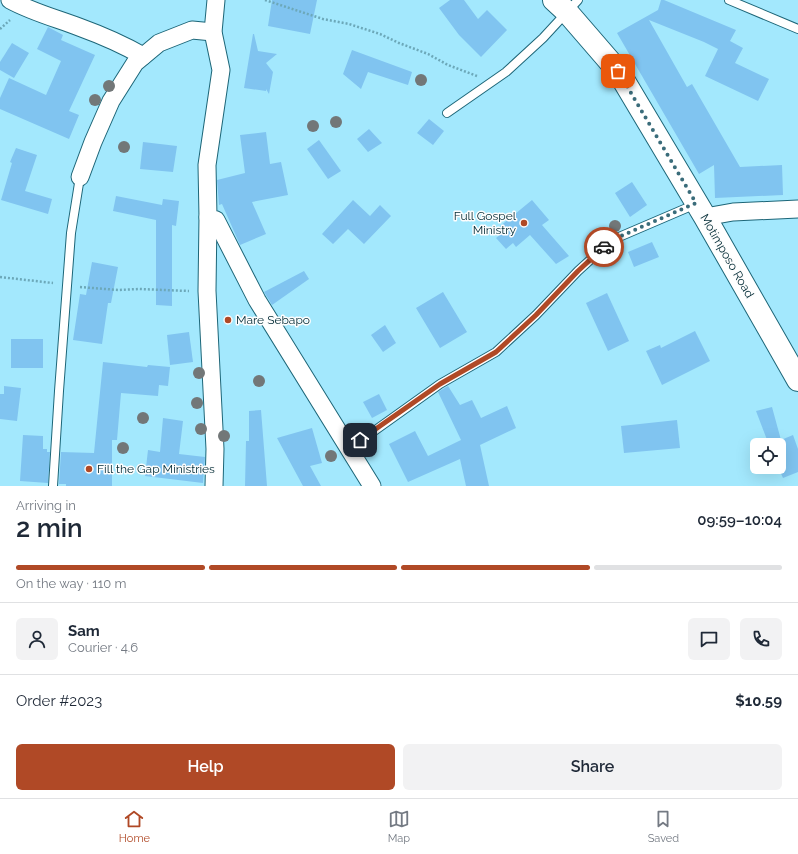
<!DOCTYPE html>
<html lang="en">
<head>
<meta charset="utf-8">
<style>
  :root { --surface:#fff; --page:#f2f2f3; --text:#1f2937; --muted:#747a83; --line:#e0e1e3; --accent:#b04926 }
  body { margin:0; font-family:Raleway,sans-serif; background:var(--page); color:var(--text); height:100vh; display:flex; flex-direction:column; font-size:15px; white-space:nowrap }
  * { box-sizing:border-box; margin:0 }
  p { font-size:13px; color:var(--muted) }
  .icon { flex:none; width:22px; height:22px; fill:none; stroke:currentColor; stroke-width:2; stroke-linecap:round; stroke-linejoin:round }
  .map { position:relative; height:486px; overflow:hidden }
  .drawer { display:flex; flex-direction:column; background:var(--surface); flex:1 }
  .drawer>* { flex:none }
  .tools { position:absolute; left:750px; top:438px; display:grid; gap:8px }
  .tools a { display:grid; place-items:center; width:36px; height:36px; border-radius:6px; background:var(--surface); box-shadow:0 4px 16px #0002; font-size:20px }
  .pin { position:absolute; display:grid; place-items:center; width:34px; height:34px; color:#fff; margin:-17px; border-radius:8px; box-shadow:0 2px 6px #0006 }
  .courier { position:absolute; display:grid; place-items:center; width:40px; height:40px; margin:-20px; border:3px solid #b04926; border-radius:50%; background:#fff; color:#222; box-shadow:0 1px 5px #0007 }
  .overview em { font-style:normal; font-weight:600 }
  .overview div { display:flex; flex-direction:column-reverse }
  .overview { display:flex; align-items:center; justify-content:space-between; height:68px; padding:0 16px }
  h1 { font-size:26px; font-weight:600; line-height:30px }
  .bar { display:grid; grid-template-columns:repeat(4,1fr); gap:6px 4px; align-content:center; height:48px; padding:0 16px }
  .bar i { height:5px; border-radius:3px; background:var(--line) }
  .bar .on { background:var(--accent) }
  .bar p { grid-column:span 4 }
  .line { display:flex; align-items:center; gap:10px; padding:0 16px; border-top:1px solid var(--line) }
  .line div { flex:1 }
  .round { display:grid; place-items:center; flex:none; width:42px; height:42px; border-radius:6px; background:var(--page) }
  .primary-button { display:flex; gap:8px; margin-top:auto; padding:8px 16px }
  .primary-button a { flex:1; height:46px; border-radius:6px; background:var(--accent); color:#fff; font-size:16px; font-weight:600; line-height:46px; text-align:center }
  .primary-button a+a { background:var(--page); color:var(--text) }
  .menu { display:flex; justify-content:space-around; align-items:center; height:56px; border-top:1px solid var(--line); background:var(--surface); font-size:11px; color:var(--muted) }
  .menu a { display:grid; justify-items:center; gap:2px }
  .menu .on { color:var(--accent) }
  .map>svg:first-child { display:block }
  .building { fill:#80c4f0 }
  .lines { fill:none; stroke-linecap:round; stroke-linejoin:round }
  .lane-casing { stroke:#1d6678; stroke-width:10 }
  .street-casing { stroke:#1d6678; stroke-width:19 }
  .secondary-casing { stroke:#1d6678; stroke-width:24 }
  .path { stroke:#6ca8b9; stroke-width:2.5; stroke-dasharray:2 2; stroke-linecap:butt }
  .lane { stroke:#fff; stroke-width:8 }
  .street { stroke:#fff; stroke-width:17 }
  .secondary { stroke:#fff; stroke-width:22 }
  .tree { fill:#727778 }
  .done { stroke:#3a6c7a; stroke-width:4; stroke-dasharray:0 7.2 }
  .route { stroke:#b04926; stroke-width:5 }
  .poi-dot { fill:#b04926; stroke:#fdfdfd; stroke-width:1.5 }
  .labels { text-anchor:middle; stroke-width:3; stroke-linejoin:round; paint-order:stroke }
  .poi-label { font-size:12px; fill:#012a34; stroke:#fdfdfd; text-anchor:start }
  .street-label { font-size:12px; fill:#012a34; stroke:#fdfdfd }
</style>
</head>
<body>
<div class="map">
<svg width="798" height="486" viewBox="0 0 798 486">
  <rect width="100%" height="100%" fill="#a3e8fd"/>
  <!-- building -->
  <g class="building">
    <path d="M272 0H317L310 34 268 26Z"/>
    <path d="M450 0H464L478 19 487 10 507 30 481 57 459 35 439 8Z"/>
    <path d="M661 0H664L736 30 730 41 743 48 735 63 769 79 758 101 705 76 718 49 704 42 649 20 687 87 692 84 740 167 782 165 783 195 715 198 714 165 699 174 617 33 658 10Z"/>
    <path d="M48 27 63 35 61 40 95 55 69 111 79 115 69 139 0 109V98L9 78 46 95 61 61 37 49Z"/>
    <path d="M253 34H254L258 51 277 54 266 63 273 72 269 94 266 89V91L244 88Z"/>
    <path d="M12 43 29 53 14 78 0 70V62Z"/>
    <path d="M352 50 412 72 408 85 368 72 361 89 343 74Z"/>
    <path d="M429 119 444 131 433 145 417 133Z"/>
    <path d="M369 129 382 143 368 152 357 139Z"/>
    <path d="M266 132 270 164 281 162 288 195 252 202 266 234 240 245 222 204 219 205 217 180 245 173 240 135Z"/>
    <path d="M319 140 341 171 328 179 307 149Z"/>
    <path d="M143 142 177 146 173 172 140 169Z"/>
    <path d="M16 148 37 155 25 191 52 199 48 214 1 200 12 163 10 162Z"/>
    <path d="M632 182 647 205 630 217 615 193Z"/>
    <path d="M116 196 162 205 163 199 179 201 176 226 172 225V306L156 305V220L113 211Z"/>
    <path d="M353 200 370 216 380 205 391 216 364 244 348 229 333 244 322 234Z"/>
    <path d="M532 200 549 220 542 225 569 256 556 264 530 235 516 247 513 243 506 249 496 238 503 232 499 227Z"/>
    <path d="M652 242 659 257 634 267 628 252Z"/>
    <path d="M92 262 118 267 111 303H108L102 344 73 340 80 294 86 295Z"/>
    <path d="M304 271 309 279 272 305 264 292Z"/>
    <path d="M443 292 467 332 440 348 416 308Z"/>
    <path d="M607 293 629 341 608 351 586 303Z"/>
    <path d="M385 325 396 343 383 352 371 335Z"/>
    <path d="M695 331 710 361 662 385 646 351 660 345 661 348Z"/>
    <path d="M189 332 193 362 170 365 167 335Z"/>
    <rect x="11" y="339" width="32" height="29"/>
    <path d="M103 362 147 367 148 365 170 367 168 386 159 385 158 396 121 393 117 440H112V486H66V484H59L61 452 94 453Z"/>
    <path d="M4 386 21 388 17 421 0 419V394H4Z"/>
    <path d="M448 386 460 405 472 400 481 418 507 406 516 428 480 445 489 486H466L460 459 408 482 389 444 415 431 428 456 461 440 438 392Z"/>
    <path d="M379 394 387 410 372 418 363 402Z"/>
    <path d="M772 407 781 440 793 435 798 449V472L783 478 778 467 779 445H769L756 411Z"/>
    <path d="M261 410 267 486H245L246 441H249V411Z"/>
    <path d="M163 418 183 421 179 454 205 457 203 483 145 476 148 450 160 452Z"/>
    <path d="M677 420 680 448 624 453 621 426Z"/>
    <path d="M312 428 322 463 310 466 321 486H303L277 438Z"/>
    <path d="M23 435 43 436V449H47V452H50L48 483 20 481Z"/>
  </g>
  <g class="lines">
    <!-- lane casing -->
    <g class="lane-casing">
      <g id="lane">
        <path d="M729 0 798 29"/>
        <path d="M447 113 506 72 543 38 578 0"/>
        <path d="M349 449 440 384 496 352 536 315 578 271 612 240 696 204"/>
        <path d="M53 486 59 391 71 233 80 177"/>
      </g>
    </g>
    <!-- street casing -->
    <g class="street-casing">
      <g id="street">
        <path d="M10 0C32 12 55 18 79 27 101 35 122 44 143 56"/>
        <path d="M216 0 213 32 221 70 207 165 208 217 216 220 257 300 372 486"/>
        <path d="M80 177 93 142 111 101 135 63 159 43 192 30 213 32"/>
        <path d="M208 217 207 291 215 449 214 486"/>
        <path d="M705 217 733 212 798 209"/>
      </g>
    </g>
    <!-- secondary casing -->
    <g class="secondary-casing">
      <path id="secondary" d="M554 0 567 12 618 71 705 217 798 380"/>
    </g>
    <!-- path -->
    <g class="path">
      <path d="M265 0 323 19 349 24 380 34 399 43 428 54 448 65 477 76"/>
      <path d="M0 29 10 20"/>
      <path d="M0 277 53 283"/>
      <path d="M80 287 118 290 139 289 189 291"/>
    </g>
    <!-- lane -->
    <use href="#lane" class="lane"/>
    <!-- street -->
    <use href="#street" class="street"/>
    <!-- secondary -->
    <use href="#secondary" class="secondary"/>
  </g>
  <!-- trees -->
  <g class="tree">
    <circle cx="421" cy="80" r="6"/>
    <circle cx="109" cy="86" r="6"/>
    <circle cx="95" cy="100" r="6"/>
    <circle cx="336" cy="122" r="6"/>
    <circle cx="313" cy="126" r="6"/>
    <circle cx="124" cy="147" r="6"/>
    <circle cx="615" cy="226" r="6"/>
    <circle cx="199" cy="373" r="6"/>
    <circle cx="259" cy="381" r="6"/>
    <circle cx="197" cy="403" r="6"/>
    <circle cx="143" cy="418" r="6"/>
    <circle cx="201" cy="429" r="6"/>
    <circle cx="224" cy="436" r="6"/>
    <circle cx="123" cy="448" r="6"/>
    <circle cx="370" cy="450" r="6"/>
    <circle cx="331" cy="456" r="6"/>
  </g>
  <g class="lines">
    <!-- done -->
    <path class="done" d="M604 247 612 240 696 203 618 71"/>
    <!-- route -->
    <path class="route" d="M360 440 440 384 496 352 536 315 578 271 604 247"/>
  </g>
  <!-- markers -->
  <g class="poi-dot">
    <circle cx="524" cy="223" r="4"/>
    <circle cx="228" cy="320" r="4"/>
    <circle cx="89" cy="469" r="4"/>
  </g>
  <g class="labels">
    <!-- poi labels -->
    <g class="poi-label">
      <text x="516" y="220" text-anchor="end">Full Gospel<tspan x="516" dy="14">Ministry</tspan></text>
      <text x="236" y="324">Mare Sebapo</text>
      <text x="97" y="473">Fill the Gap Ministries</text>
    </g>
    <!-- street labels -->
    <g class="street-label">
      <text transform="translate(727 256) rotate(60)" y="4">Motimposo Road</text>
    </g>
  </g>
</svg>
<div class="tools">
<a><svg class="icon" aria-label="locate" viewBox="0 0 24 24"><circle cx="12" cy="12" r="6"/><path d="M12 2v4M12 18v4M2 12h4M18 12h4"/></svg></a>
</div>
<div class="pin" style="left:618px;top:71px;background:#ea580c"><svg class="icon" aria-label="bag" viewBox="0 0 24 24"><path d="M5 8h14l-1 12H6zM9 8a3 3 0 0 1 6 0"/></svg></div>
<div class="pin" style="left:360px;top:440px;background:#1f2937"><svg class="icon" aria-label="home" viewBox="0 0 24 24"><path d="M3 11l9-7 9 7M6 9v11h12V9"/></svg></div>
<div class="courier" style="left:604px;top:247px"><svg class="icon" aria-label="car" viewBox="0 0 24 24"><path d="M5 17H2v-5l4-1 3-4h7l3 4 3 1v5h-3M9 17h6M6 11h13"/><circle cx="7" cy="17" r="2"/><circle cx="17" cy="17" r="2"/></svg></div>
</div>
<section class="drawer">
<div class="overview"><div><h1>2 min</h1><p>Arriving in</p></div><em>09:59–10:04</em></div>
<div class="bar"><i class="on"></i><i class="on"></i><i class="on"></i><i></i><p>On the way · 110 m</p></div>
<div class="line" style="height:72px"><a class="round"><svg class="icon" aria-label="person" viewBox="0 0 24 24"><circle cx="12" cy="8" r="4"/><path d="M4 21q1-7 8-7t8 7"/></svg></a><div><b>Sam</b><p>Courier · 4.6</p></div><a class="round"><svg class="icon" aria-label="chat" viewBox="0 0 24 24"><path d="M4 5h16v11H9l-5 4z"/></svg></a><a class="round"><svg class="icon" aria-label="phone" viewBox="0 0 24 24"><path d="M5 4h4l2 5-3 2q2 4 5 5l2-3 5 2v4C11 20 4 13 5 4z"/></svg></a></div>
<div class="line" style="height:52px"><div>Order #2023</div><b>$10.59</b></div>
<div class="primary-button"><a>Help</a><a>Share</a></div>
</section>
<nav class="menu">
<a class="on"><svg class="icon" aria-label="home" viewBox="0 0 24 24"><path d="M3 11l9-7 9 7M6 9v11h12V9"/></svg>Home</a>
<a><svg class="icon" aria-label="map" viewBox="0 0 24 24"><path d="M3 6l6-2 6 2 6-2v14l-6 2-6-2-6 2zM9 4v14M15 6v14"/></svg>Map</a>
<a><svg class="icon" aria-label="saved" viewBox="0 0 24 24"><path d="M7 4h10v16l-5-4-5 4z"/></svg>Saved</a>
</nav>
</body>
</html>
